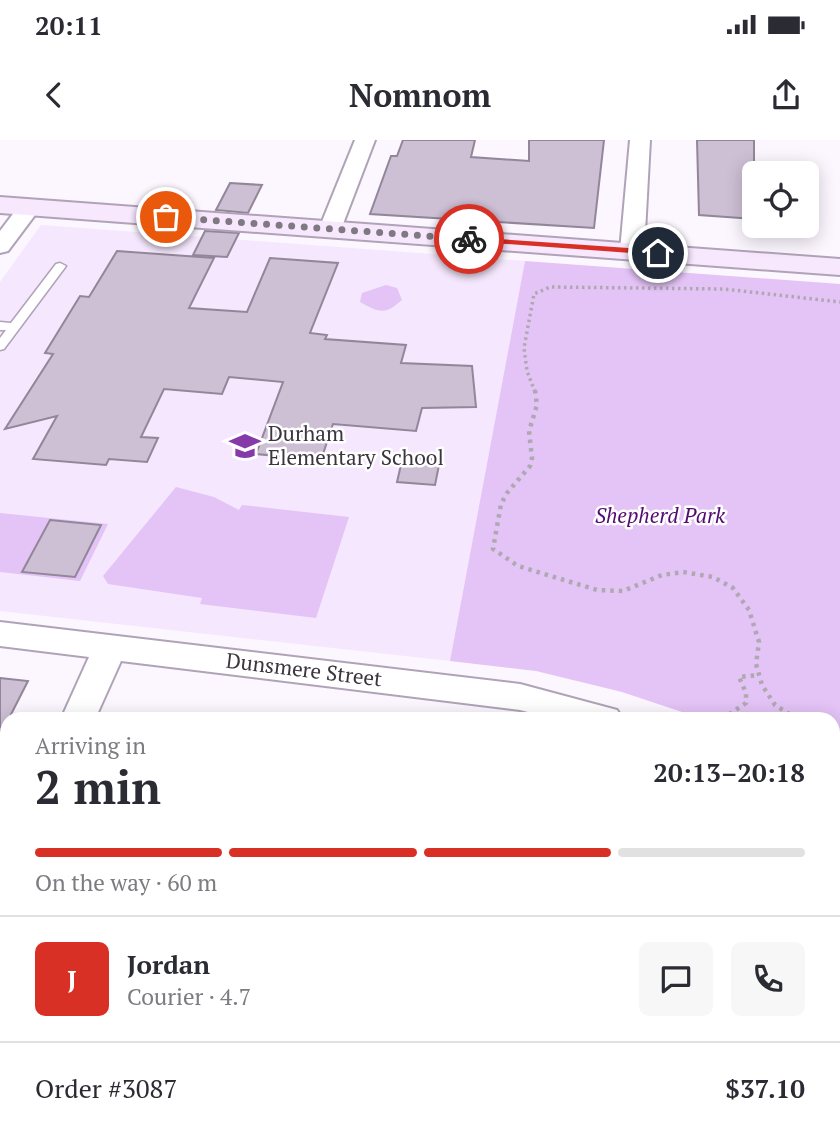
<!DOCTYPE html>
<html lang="en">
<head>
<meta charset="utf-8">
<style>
  :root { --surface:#fff; --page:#f7f7f7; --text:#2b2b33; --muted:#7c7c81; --line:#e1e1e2; --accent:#d93025 }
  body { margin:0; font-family:"PT Serif",serif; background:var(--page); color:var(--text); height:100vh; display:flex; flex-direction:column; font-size:26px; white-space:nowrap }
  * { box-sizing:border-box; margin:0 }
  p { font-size:23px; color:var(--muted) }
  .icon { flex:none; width:38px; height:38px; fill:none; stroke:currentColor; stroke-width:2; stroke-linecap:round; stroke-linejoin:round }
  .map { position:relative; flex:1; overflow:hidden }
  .details { position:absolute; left:0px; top:572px; width:840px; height:436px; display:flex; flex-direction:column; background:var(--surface); border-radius:21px 21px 0 0; box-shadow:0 4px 18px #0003 }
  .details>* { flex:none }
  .tools { position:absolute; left:742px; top:21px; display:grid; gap:14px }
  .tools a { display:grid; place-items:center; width:77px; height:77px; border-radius:10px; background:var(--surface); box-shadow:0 4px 18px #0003; font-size:35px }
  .pin { position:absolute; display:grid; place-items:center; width:60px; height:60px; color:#fff; margin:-30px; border:4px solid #fff; border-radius:50%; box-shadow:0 2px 7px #0007 }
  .courier { position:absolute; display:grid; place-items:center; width:70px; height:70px; margin:-35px; border:5px solid #d93025; border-radius:50%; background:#fff; color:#222; box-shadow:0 2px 9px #0007 }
  .overview em { font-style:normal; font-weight:700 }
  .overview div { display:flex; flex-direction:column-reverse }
  .overview { display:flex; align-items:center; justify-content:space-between; height:119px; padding:0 35px }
  h1 { font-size:46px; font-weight:700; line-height:52px }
  .bar { display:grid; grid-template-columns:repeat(4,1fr); gap:10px 7px; align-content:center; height:84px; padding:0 35px }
  .bar i { height:9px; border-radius:5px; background:var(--line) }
  .bar .selected { background:var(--accent) }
  .bar p { grid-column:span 4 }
  .line { display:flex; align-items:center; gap:18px; padding:0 35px; border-top:2px solid var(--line) }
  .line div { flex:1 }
  .round { display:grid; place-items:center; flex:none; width:74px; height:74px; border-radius:10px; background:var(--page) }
  .status { display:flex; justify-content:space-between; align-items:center; height:49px; padding:0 35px; background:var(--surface); direction:ltr }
  .status svg { height:19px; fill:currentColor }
  header { display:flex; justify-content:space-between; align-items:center; height:91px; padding:0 35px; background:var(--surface); font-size:32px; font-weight:700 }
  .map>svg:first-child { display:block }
  .built { fill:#f5e7fd }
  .green { fill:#e4c3f6 }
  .building { fill:#cdbfd4; stroke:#928699; stroke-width:2 }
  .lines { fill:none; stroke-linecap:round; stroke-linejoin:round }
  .lane-casing { stroke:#b0a3b7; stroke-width:3 }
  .street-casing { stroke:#b0a3b7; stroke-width:4 }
  .secondary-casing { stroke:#b0a3b7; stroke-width:4 }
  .path-far2 { stroke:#aea9b1; stroke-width:3.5; stroke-dasharray:2.5 3.5; stroke-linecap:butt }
  .path-far1 { stroke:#aea9b1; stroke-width:4.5; stroke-dasharray:3.5 5; stroke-linecap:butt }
  .path { stroke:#aea9b1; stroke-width:5; stroke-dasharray:4.5 6; stroke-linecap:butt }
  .lane { fill:#fff; fill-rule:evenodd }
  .street { fill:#fff; fill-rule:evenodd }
  .secondary { fill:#f7e8fe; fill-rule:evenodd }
  .route { fill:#d93025 }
  .done { stroke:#7f7982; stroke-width:7; stroke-dasharray:0 12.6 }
  .labels { text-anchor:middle; stroke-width:5; stroke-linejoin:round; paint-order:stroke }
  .poi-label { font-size:21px; fill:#3b363e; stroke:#fff; text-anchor:start }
  .park-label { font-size:21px; font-style:italic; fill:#540a71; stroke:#fff }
  .street-label { font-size:21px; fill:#3b363e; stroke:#fff }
</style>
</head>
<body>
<div class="status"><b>20:11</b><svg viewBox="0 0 49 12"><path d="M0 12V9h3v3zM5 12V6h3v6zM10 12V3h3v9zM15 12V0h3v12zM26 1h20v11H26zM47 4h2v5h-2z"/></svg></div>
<header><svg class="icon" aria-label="back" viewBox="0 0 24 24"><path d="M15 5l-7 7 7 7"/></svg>Nomnom<svg class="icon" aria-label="share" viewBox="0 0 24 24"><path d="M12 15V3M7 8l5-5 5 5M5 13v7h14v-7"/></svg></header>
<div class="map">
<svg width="840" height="1007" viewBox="0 0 840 1007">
  <rect width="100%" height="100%" fill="#fcf6ff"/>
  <!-- built -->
  <path class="built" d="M41 85 525 121 450 521 0 471V142Z"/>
  <!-- green -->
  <g class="green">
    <path d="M525 121 840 144V636L833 633V579H703L622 552 536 531 450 521Z"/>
    <path d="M386 145 397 148 402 160C385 175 380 173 360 162L362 153Z"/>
    <path d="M176 347 214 357 239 370 242 365 349 377 316 478 200 464 202 458 108 444 103 436Z"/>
    <path d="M0 373 108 384 80 441 0 432Z"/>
  </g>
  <!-- building -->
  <g class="building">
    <path d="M403 0H475L471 17 529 21V0H604L594 88 370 74 391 16H397Z"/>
    <path d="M697 0H754V79L699 75Z"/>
    <path d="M230 43 262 45 248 73 216 70Z"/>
    <path d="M205 91 239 93 227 117 193 115Z"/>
    <path d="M117 111 214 118 189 168 247 172 270 118 338 123 310 193 327 195 325 199 406 205 401 223 472 226 476 267 422 268 416 291 333 284 321 320 256 314 283 242 229 237 222 254 164 249 141 297 158 298 147 322 109 319 106 325 33 319 57 276 5 289 53 214 45 213 80 156 89 157Z"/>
    <path d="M403 316 440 320 435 345 397 342Z"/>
    <path d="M50 380 101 385 75 437 22 432Z"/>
    <path d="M0 538 28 541 0 596Z"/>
  </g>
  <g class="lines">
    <!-- lane casing -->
    <g class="lane-casing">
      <path id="lane" d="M60 123 66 126 4 209 0 210V198L6 190H0V182L11 183 56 124Z"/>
    </g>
    <!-- street casing -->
    <g class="street-casing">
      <g id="street">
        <path d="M355 0H375L341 89 338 94H322L319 89Z"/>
        <path d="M630 0H650L644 111 640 116H624L620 111Z"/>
        <path d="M30 60 38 62 41 67 8 111 0 113V91L22 62Z"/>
        <path d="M0 482 520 544 617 570 623 579H555L520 570 121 521 95 579H61L89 517 0 506Z"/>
        <path d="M833 657 840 659V691L833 689Z"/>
        <path d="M7 722V769L0 772V725Z"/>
        <rect x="436" y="1001" width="46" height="6"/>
      </g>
    </g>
    <!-- secondary casing -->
    <g class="secondary-casing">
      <path id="secondary" d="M0 57 840 119V135L0 73Z"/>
    </g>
    <!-- path-far2 -->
    <path class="path-far2" d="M535 252 527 231 524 208 534 154 550 147 724 149 840 162"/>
    <!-- path-far1 -->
    <g class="path-far1">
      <path d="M535 250 537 265 529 291 532 318 530 326 507 353 501 364 493 409 518 426 597 450 623 451 662 435 683 432 713 437 733 448 749 470 759 502 756 524 762 545 775 565 797 579"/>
      <path d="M722 579 746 563V553L739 537 759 535"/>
    </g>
    <!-- path -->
    <path class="path" d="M833 595 840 598"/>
    <!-- lane -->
    <use href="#lane" class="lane"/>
    <!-- street -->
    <use href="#street" class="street"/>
    <!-- secondary -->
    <use href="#secondary" class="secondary"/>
  </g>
  <!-- route -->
  <path class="route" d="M469 97 658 110 662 113 658 115 466 101Z"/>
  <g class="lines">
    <!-- done -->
    <path class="done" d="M166 77 469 99"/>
  </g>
  <!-- icons -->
  <defs>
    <g id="school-bare" transform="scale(2.415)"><path d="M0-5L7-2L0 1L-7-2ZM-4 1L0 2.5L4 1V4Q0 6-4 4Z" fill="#8639a9" stroke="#fff" stroke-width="2.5" paint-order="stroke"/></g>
  </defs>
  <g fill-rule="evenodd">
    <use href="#school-bare" x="245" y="306"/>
  </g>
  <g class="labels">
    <!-- poi labels -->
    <g class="poi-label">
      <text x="268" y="301">Durham<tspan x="268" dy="24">Elementary School</tspan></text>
    </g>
    <!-- park labels -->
    <g class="park-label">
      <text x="660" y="383">Shepherd Park</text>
    </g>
    <!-- street labels -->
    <g class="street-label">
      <text transform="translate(304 530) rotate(7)" y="7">Dunsmere Street</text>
    </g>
  </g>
</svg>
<div class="tools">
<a><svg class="icon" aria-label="locate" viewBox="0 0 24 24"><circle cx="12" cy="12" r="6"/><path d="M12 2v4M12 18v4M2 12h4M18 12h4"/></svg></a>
</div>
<div class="pin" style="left:166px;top:77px;background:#ea580c"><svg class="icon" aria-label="bag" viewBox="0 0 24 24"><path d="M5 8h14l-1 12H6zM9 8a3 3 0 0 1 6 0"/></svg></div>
<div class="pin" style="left:658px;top:113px;background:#1f2937"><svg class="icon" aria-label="home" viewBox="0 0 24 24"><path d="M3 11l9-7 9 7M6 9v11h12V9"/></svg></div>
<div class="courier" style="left:469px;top:99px"><svg class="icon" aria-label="bike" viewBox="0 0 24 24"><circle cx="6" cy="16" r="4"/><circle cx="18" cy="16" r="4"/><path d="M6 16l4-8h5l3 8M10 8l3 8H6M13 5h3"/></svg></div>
<section class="details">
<div class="overview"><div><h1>2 min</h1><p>Arriving in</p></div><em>20:13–20:18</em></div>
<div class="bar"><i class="selected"></i><i class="selected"></i><i class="selected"></i><i></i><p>On the way · 60 m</p></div>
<div class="line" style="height:126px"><b class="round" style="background:var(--accent);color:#fff">J</b><div><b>Jordan</b><p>Courier · 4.7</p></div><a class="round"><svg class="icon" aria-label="chat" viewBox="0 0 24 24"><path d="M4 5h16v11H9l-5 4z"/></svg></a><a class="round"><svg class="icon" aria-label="phone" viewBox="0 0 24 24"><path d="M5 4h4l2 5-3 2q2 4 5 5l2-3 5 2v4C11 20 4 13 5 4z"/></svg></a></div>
<div class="line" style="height:91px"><div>Order #3087</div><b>$37.10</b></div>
</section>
</div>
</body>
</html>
